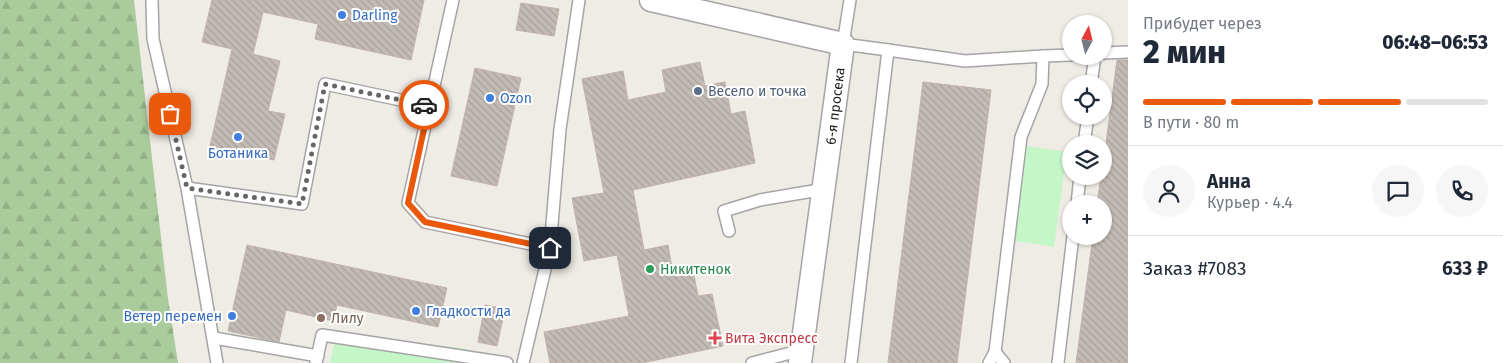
<!DOCTYPE html>
<html lang="ru">
<head>
<meta charset="utf-8">
<style>
  :root { --surface:#fff; --page:#f6f6f7; --text:#1f2937; --muted:#747a83; --line:#e0e1e3; --accent:#ea580c }
  body { margin:0; font-family:"Fira Sans",sans-serif; background:var(--page); color:var(--text); height:100vh; display:flex; flex-direction:column; font-size:19px; white-space:nowrap }
  * { box-sizing:border-box; margin:0 }
  p { font-size:16px; color:var(--muted) }
  .icon { flex:none; width:28px; height:28px; fill:none; stroke:currentColor; stroke-width:2; stroke-linecap:round; stroke-linejoin:round }
  .map { position:relative; flex:1; overflow:hidden }
  .side { display:flex; flex-direction:column; background:var(--surface); width:375px }
  .side>* { flex:none }
  .needle { width:32px; rotate:7deg }
  .tools { position:absolute; left:1062px; top:15px; display:grid; gap:10px }
  .tools a { display:grid; place-items:center; width:50px; height:50px; border-radius:50%; background:var(--surface); box-shadow:0 1px 4px #0004; font-size:25px }
  .pin { position:absolute; display:grid; place-items:center; width:42px; height:42px; color:#fff; margin:-21px; border-radius:10px; box-shadow:0 2px 8px #0006 }
  .courier { position:absolute; display:grid; place-items:center; width:50px; height:50px; margin:-25px; border:4px solid #ea580c; border-radius:50%; background:#fff; color:#222; box-shadow:0 1px 6px #0007 }
  .summary em { font-style:normal; font-weight:800 }
  .summary div { display:flex; flex-direction:column-reverse }
  .summary { display:flex; align-items:center; justify-content:space-between; height:85px; padding:0 15px }
  h1 { font-size:32px; font-weight:800; line-height:38px }
  .bar { display:grid; grid-template-columns:repeat(4,1fr); gap:8px 5px; align-content:center; height:60px; padding:0 15px }
  .bar i { height:6px; border-radius:4px; background:var(--line) }
  .bar .on { background:var(--accent) }
  .bar p { grid-column:span 4 }
  .line { display:flex; align-items:center; gap:12px; padding:0 15px; border-top:1px solid var(--line) }
  .line div { flex:1 }
  .round { display:grid; place-items:center; flex:none; width:52px; height:52px; border-radius:26px; background:var(--page) }
  main { display:flex; flex:1; min-height:0 }
  .map>svg:first-child { display:block }
  .forest { fill:url(#forest-firs) }
  .park { fill:#c4f6c8 }
  .building { fill:url(#building-back-hatch); stroke:#c0b2a8 }
  .lines { fill:none; stroke-linecap:round; stroke-linejoin:round }
  .lane-casing { stroke:#a5a5a5; stroke-width:14 }
  .street-casing { stroke:#a5a5a5; stroke-width:25 }
  .lane { stroke:#fff; stroke-width:11 }
  .street { stroke:#fff; stroke-width:22 }
  .done { stroke:#676664; stroke-width:5; stroke-dasharray:0 9 }
  .route { stroke:#ea580c; stroke-width:6 }
  .shop-dot { fill:#3f7fe0; stroke:#fff; stroke-width:2 }
  .service-dot { fill:#5c6f8a; stroke:#fff; stroke-width:2 }
  .leisure-dot { fill:#2e9e5b; stroke:#fff; stroke-width:2 }
  .education-dot { fill:#8d6e63; stroke:#fff; stroke-width:2 }
  .health-dot { fill:#e0444e; stroke:#fff; stroke-width:2 }
  .labels { text-anchor:middle; stroke-width:4; stroke-linejoin:round; paint-order:stroke }
  .shop-label { font-size:14px; fill:#366cbe; stroke:#fff; text-anchor:start }
  .service-label { font-size:14px; fill:#4e5e75; stroke:#fff; text-anchor:start }
  .street-label { font-size:14px; fill:#1e1e1e; stroke:#fff }
  .leisure-label { font-size:14px; fill:#27864d; stroke:#fff; text-anchor:start }
  .education-label { font-size:14px; fill:#785e54; stroke:#fff; text-anchor:start }
  .health-label { font-size:14px; fill:#be3a42; stroke:#fff; text-anchor:start }
</style>
</head>
<body>
<main>
<div class="map">
<svg width="1128" height="363" viewBox="0 0 1128 363">
  <defs>
    <pattern id="forest-firs" width="22" height="20" patternUnits="userSpaceOnUse" patternTransform="scale(1.25)"><rect width="22" height="20" fill="#aacc9c"/><path d="M5 1l3.5 6h-7zM16 11l3.5 6h-7z" fill="#92af86"/></pattern>
    <pattern id="building-back-hatch" width="6" height="6" patternUnits="userSpaceOnUse" patternTransform="scale(1.25)"><rect width="6" height="6" fill="#c3bbb5"/><path d="M-1 5l2 2M0 0l6 6M5-1l2 2" fill="none" stroke="#a7a09b"/></pattern>
  </defs>
  <rect width="100%" height="100%" fill="#efebe5"/>
  <!-- forest -->
  <path class="forest" d="M0 0H134L168 299 178 363H0Z"/>
  <!-- park -->
  <g class="park">
    <path d="M1027 146 1067 152 1054 247 1014 241Z"/>
    <path d="M337 332 467 349 465 363H330Z"/>
  </g>
  <!-- building -->
  <g class="building">
    <path d="M212 0H424L411 60 315 39 318 24 263 12 253 54 280 61 268 111 285 114 274 160 210 146 232 49 202 42Z"/>
    <path d="M521 3 559 9 554 36 516 30Z"/>
    <path d="M1117 60H1128V363H1076L1093 236H1104V204H1097L1101 176H1104V158Z"/>
    <path d="M700 62 705 86 725 82 731 114 745 111 755 163 633 190 644 250 668 245 672 268 692 265 698 296 712 294 723 346 642 363H550L544 332 629 316 617 255 584 261 572 198 604 193 582 79 623 71 628 100 666 92 662 70Z"/>
    <path d="M475 68 521 78 497 186 451 176Z"/>
    <path d="M923 82 991 90 957 363H888Z"/>
    <path d="M247 245 447 288 438 327 337 305 333 321 286 310 279 342 228 331Z"/>
    <path d="M485 305 505 309 497 346 478 342Z"/>
  </g>
  <g class="lines">
    <!-- lane casing -->
    <g class="lane-casing">
      <g id="lane">
        <path d="M152 0 153 39 187 188 217 363"/>
        <path d="M453 0 408 203 425 222 550 248"/>
        <path d="M850 0 843 44 888 50 851 363"/>
        <path d="M888 50 965 61 1043 56 1042 84 1021 137 995 352 989 363"/>
        <path d="M1104 53 1128 52"/>
        <path d="M1043 56 1071 55"/>
        <path d="M1091 84 1095 56"/>
        <path d="M1084 144 1088 116"/>
        <path d="M187 188 302 204 325 84 429 106"/>
        <path d="M1077 204 1080 176"/>
        <path d="M729 231 724 211 760 200 825 189"/>
        <path d="M214 338 318 356"/>
        <path d="M995 352 1004 363"/>
        <path d="M316 363 322 335 507 363"/>
        <path d="M523 363 550 248 560 129 579 0"/>
        <path d="M752 363 802 350"/>
        <path d="M1058 363 1073 236"/>
      </g>
    </g>
    <!-- street casing -->
    <g class="street-casing">
      <path id="street" d="M651 0 843 44 800 363"/>
    </g>
    <!-- lane -->
    <use href="#lane" class="lane"/>
    <!-- street -->
    <use href="#street" class="street"/>
  </g>
  <g class="lines">
    <!-- done -->
    <path class="done" d="M170 114 187 188 302 204 325 84 424 105"/>
    <!-- route -->
    <path class="route" d="M424 105 429 106 408 203 425 222 550 248"/>
  </g>
  <!-- markers -->
  <g class="shop-dot">
    <circle cx="342" cy="15" r="5"/>
    <circle cx="490" cy="98" r="5"/>
    <circle cx="238" cy="137" r="5"/>
    <circle cx="416" cy="311" r="5"/>
    <circle cx="232" cy="316" r="5"/>
  </g>
  <circle class="service-dot" cx="698" cy="91" r="5"/>
  <circle class="leisure-dot" cx="650" cy="269" r="5"/>
  <circle class="education-dot" cx="321" cy="318" r="5"/>
  <path class="health-dot" d="M712.5 330.5h5v5h5v5h-5v5h-5v-5h-5v-5h5z"/>
  <g class="labels">
    <!-- shop labels -->
    <g class="shop-label">
      <text x="352" y="20">Darling</text>
      <text x="500" y="103">Ozon</text>
      <text x="238" y="158" text-anchor="middle">Ботаника</text>
      <text x="426" y="316">Гладкости да</text>
      <text x="222" y="321" text-anchor="end">Ветер перемен</text>
    </g>
    <!-- service labels -->
    <g class="service-label">
      <text x="708" y="96">Весело и точка</text>
    </g>
    <!-- street labels -->
    <g class="street-label">
      <text transform="translate(835 106) rotate(-83)" y="5">6-я просека</text>
    </g>
    <!-- leisure labels -->
    <g class="leisure-label">
      <text x="660" y="274">Никитенок</text>
    </g>
    <!-- education labels -->
    <g class="education-label">
      <text x="331" y="323">Лилу</text>
    </g>
    <!-- health labels -->
    <g class="health-label">
      <text x="725" y="343">Вита Экспресс</text>
    </g>
  </g>
</svg>
<div class="tools">
<a><svg class="needle" viewBox="-14 -14 28 28"><path d="M0-13l5 13h-10z" fill="#e53935"/><path d="M0 13l5-13h-10z" fill="#747a83"/></svg></a>
<a><svg class="icon" aria-label="locate" viewBox="0 0 24 24"><circle cx="12" cy="12" r="6"/><path d="M12 2v4M12 18v4M2 12h4M18 12h4"/></svg></a>
<a><svg class="icon" aria-label="layers" viewBox="0 0 24 24"><path d="M12 4l9 5-9 5-9-5zM3 14l9 5 9-5"/></svg></a>
<a>+</a>
</div>
<div class="pin" style="left:170px;top:114px;background:#ea580c"><svg class="icon" aria-label="bag" viewBox="0 0 24 24"><path d="M5 8h14l-1 12H6zM9 8a3 3 0 0 1 6 0"/></svg></div>
<div class="pin" style="left:550px;top:248px;background:#1f2937"><svg class="icon" aria-label="home" viewBox="0 0 24 24"><path d="M3 11l9-7 9 7M6 9v11h12V9"/></svg></div>
<div class="courier" style="left:424px;top:105px"><svg class="icon" aria-label="car" viewBox="0 0 24 24"><path d="M5 17H2v-5l4-1 3-4h7l3 4 3 1v5h-3M9 17h6M6 11h13"/><circle cx="7" cy="17" r="2"/><circle cx="17" cy="17" r="2"/></svg></div>
</div>
<section class="side">
<div class="summary"><div><h1>2 мин</h1><p>Прибудет через</p></div><em>06:48–06:53</em></div>
<div class="bar"><i class="on"></i><i class="on"></i><i class="on"></i><i></i><p>В пути · 80 m</p></div>
<div class="line" style="height:90px"><a class="round"><svg class="icon" aria-label="person" viewBox="0 0 24 24"><circle cx="12" cy="8" r="4"/><path d="M4 21q1-7 8-7t8 7"/></svg></a><div><b>Анна</b><p>Курьер · 4.4</p></div><a class="round"><svg class="icon" aria-label="chat" viewBox="0 0 24 24"><path d="M4 5h16v11H9l-5 4z"/></svg></a><a class="round"><svg class="icon" aria-label="phone" viewBox="0 0 24 24"><path d="M5 4h4l2 5-3 2q2 4 5 5l2-3 5 2v4C11 20 4 13 5 4z"/></svg></a></div>
<div class="line" style="height:65px"><div>Заказ #7083</div><b>633 ₽</b></div>
</section>
</main>
</body>
</html>
